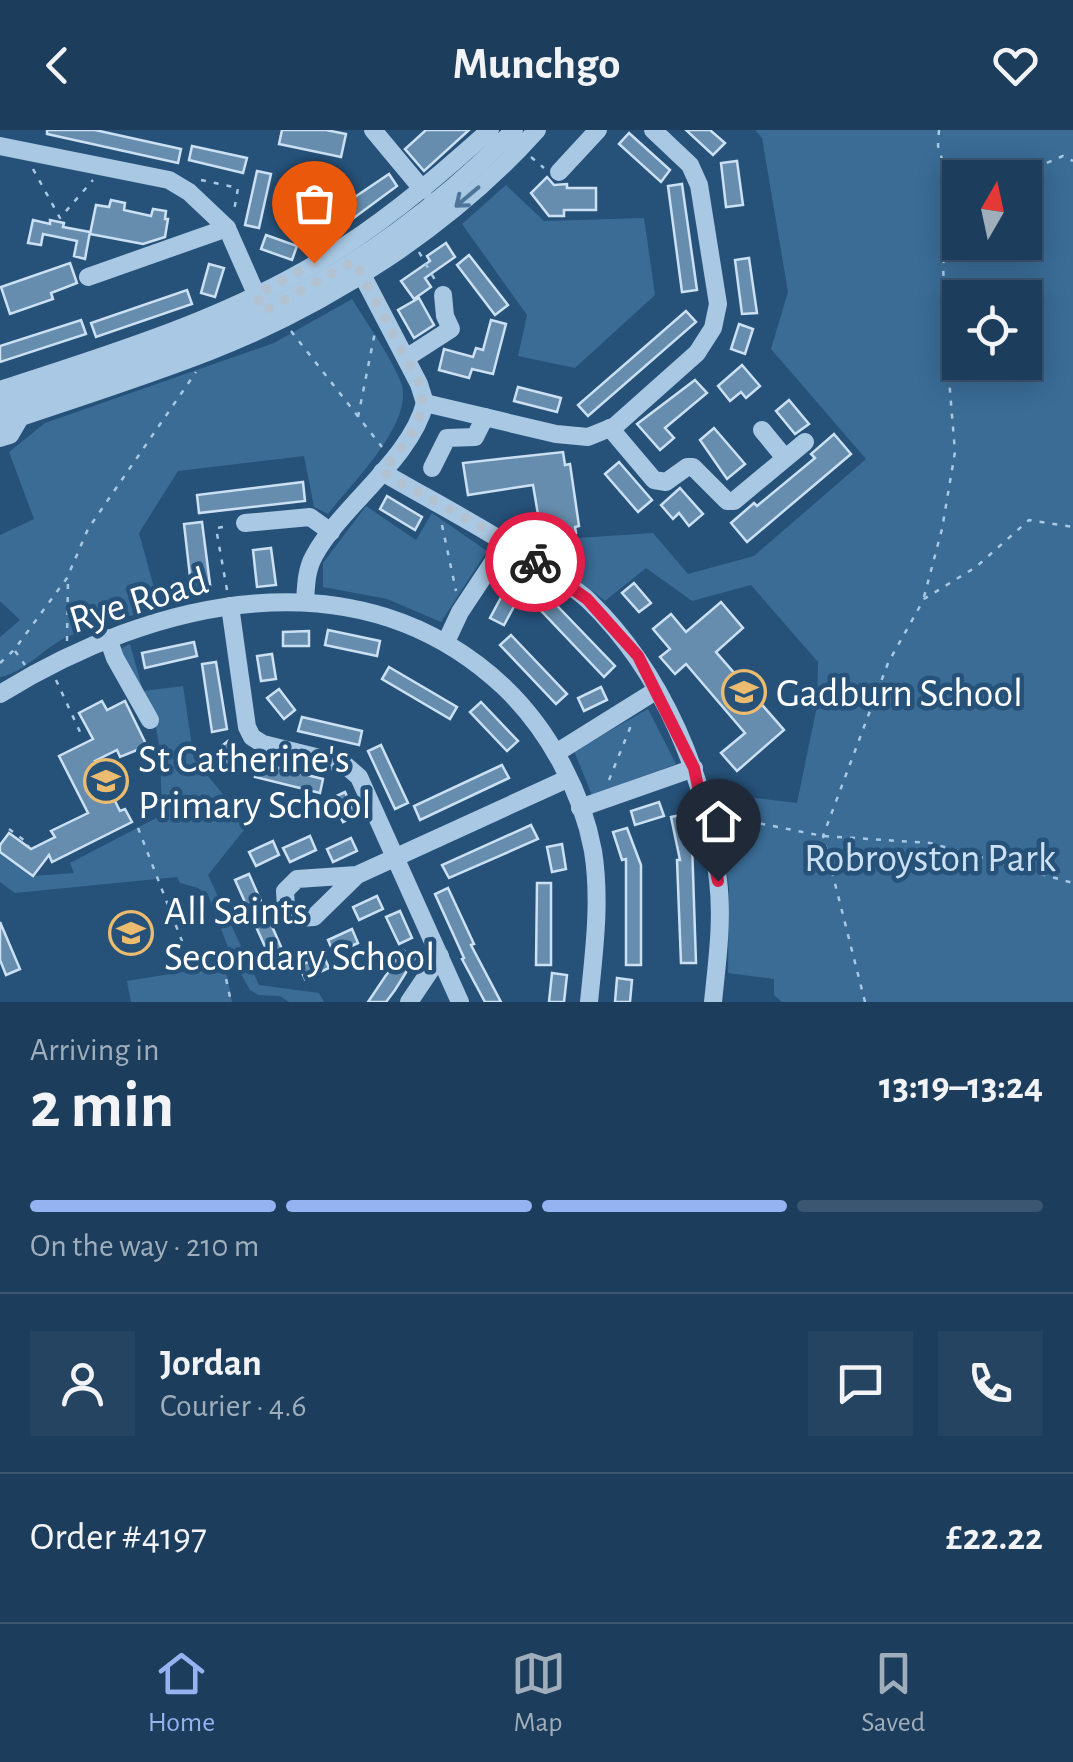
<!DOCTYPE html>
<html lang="en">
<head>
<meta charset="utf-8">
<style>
  :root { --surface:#1c3d5b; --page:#254461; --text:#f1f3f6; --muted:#a0aebb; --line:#3a5671; --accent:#95b2f1 }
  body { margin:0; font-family:"Alegreya Sans",sans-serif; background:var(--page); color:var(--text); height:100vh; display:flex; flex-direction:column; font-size:38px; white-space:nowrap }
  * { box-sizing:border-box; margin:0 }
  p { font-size:32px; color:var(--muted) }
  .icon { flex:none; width:55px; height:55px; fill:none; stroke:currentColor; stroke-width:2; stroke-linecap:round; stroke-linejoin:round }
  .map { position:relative; height:872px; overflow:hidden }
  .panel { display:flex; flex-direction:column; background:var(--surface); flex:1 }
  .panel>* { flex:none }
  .needle { width:65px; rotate:9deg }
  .buttons { position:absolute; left:942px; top:30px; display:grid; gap:20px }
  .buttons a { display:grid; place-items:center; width:100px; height:100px; border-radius:0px; background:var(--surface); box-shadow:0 5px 25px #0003,0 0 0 2px var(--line); font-size:50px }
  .pin { position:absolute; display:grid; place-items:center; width:85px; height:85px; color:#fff; margin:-102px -42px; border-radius:50% 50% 50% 0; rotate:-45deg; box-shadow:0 0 10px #0007 }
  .pin .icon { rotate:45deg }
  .courier { position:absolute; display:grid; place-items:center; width:100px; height:100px; margin:-50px; border:8px solid #e11d48; border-radius:50%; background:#fff; color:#222; box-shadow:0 2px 12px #0007 }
  .overview em { font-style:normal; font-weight:600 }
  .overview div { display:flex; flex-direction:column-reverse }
  .overview { display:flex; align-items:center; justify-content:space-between; height:170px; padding:0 30px }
  h1 { font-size:65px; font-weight:600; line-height:75px }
  .bar { display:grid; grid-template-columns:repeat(4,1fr); gap:15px 10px; align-content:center; height:120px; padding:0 30px }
  .bar i { height:12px; border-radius:8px; background:var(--line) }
  .bar .on { background:var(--accent) }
  .bar p { grid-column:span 4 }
  .line { display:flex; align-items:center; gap:25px; padding:0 30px; border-top:2px solid var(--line) }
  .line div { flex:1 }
  .round { display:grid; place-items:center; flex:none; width:105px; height:105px; border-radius:0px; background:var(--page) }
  header { display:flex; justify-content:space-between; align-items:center; height:130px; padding:0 30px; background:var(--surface); font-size:45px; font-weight:600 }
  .tabs { display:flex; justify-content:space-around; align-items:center; height:140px; border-top:2px solid var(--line); background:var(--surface); font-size:28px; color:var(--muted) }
  .tabs a { display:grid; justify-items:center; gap:5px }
  .tabs .on { color:var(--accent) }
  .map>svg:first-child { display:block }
  .green { fill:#3a6c96; fill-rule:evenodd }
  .building { fill:#678dae; stroke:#cbe1f3; stroke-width:2.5 }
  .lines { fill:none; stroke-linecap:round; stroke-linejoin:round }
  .path { stroke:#a9c8e3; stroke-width:2.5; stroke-dasharray:5 8; stroke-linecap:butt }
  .minor { stroke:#a9c8e3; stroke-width:18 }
  .oneway { stroke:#4d7599 }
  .done { stroke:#b3c2d0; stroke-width:10; stroke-dasharray:0 18 }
  .route { stroke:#e11d48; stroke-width:12 }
  .labels { text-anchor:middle; stroke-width:9; stroke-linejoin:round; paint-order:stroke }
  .street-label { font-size:40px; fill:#fff; stroke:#265179 }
  .poi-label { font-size:40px; fill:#fff; stroke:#265179; text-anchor:start }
  .park-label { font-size:40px; fill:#cbe1f3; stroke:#265179 }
</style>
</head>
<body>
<header><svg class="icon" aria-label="back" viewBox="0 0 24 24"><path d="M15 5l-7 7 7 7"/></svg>Munchgo<svg class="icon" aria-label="heart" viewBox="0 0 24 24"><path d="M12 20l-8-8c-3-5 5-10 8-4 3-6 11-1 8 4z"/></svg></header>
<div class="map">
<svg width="1073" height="872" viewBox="0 0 1073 872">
  <rect width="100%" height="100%" fill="#265179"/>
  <!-- green -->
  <g class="green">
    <path d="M755 0H1073V872H782L774 865V849L728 843 729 758 716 663 797 673 817 576 818 532 751 455 692 471 646 438 605 471 543 423 548 410 653 403 688 444 754 426 866 329 771 219 788 162 762 8ZM960 48H1025V112H960ZM960 168H1025V232H960Z"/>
    <path d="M506 55 544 91 644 88 655 165 575 238 518 226 527 185 462 94Z"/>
    <path d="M352 169C368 195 388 222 400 250 418 290 351 354 328 384L314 377 304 326 178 341 139 403 158 472 149 480C122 489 93 496 67 507 45 517 22 544 0 547V507L20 490 0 471V405L34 389 9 322 45 293 274 213Z"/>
    <path d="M366 376 416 410 432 383 487 421 441 492 387 469 323 457V433Z"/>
    <path d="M130 514 143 561 183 556 194 629 248 695 208 745 259 855 319 863 324 872H289L280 866 258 865 250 860 233 830 208 765 198 758 180 753 177 747 15 763 0 752V722L33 746 74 743 70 733 162 685 160 620 154 587 118 520Z"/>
    <path d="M648 579 676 634 592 665 574 621Z"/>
    <path d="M225 835 232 872H131L127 851Z"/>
  </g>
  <!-- building -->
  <g class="building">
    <path d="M47 0H95L181 19 178 33 47 4Z"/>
    <path d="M282 0H326L346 4 341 27 279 14Z"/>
    <path d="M426 0H469L424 41 405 19Z"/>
    <path d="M686 0H710L725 13 713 25Z"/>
    <path d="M629 3 670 40 661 52 619 14Z"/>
    <path d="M192 16 247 28 243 43 189 30Z"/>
    <path d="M737 31 743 75 726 77 721 33Z"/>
    <path d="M257 41 271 44 259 98 245 95Z"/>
    <path d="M389 44 397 56 351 90 309 114 301 101 354 71 352 69Z"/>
    <path d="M547 47 554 55 567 54V58H596V80H564V86H549L531 63Z"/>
    <path d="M682 54 697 160 682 162 668 56Z"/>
    <path d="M111 70 125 73 124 80 151 86 153 79 166 81 165 89H168L165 107 143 114 90 104 96 75 109 77Z"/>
    <path d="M33 90 50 94V90L64 93 63 97 90 102 85 129 74 126 77 111 43 104 41 115 28 113Z"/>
    <path d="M266 105 297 116 292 130 261 119Z"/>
    <path d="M446 113 455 127 425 148 431 157 414 169 401 151 430 131 427 126Z"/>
    <path d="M469 125 508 175 495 185 457 135Z"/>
    <path d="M749 128 757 183 742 184 735 130Z"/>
    <path d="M70 133 77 153 51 163 53 169 10 184 1 157Z"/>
    <path d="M209 134 224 138 215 167 201 163Z"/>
    <path d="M187 160 192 174 96 207 91 193Z"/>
    <path d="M419 168 434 195 414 208 398 180Z"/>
    <path d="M686 181 696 192 588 286 578 275Z"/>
    <path d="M81 190 86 204 0 232V216Z"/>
    <path d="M491 190 506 194 493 244 472 239 469 248 439 240 444 219 473 227 476 218 483 220Z"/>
    <path d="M739 194 753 199 745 224 731 219Z"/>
    <path d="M742 235 760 256 746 268 741 262 730 271 718 256Z"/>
    <path d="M695 250 707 263 665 298 674 308 660 320 637 294Z"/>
    <path d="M518 257 561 268 557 282 514 271Z"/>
    <path d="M789 270 809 294 795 304 776 281Z"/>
    <path d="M714 298 745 334 727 349 700 310Z"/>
    <path d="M834 304 851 324 747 412 731 393 754 373 757 376 815 328 811 324Z"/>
    <path d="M563 322 565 335 570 334 579 396 575 397 576 403 542 408 533 355 468 365 463 333Z"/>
    <path d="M619 332 652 370 638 382 605 344Z"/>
    <path d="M303 352 305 371 199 383 197 365Z"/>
    <path d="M680 358 703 384 689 396 679 383 673 389 661 375Z"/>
    <path d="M387 366 422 387 415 400 380 379Z"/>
    <path d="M202 392 211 462 192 464 184 394Z"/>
    <path d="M271 418 276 455 257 457 253 420Z"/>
    <path d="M634 453 651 473 639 482 622 463Z"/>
    <path d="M541 459 615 536 604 547 530 469Z"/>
    <path d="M504 462 518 469 504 495 490 488Z"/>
    <path d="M721 472 743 498 716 522 784 600 737 641 721 623 745 603 686 534 675 544 660 527 670 519 653 499 671 484 686 502Z"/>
    <path d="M328 500 380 511 377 526 325 515Z"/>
    <path d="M309 501V516H283V502Z"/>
    <path d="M511 505 567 564 556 574 500 515Z"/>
    <path d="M194 512 197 526 145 538 142 523Z"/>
    <path d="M272 524 276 549 261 551 257 526Z"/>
    <path d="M216 532 227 599 212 602 202 534Z"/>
    <path d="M389 537 457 577 450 589 382 549Z"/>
    <path d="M601 557 607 570 584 581 578 568Z"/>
    <path d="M279 559 295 580 284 589 267 568Z"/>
    <path d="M102 571 107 580 125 571 147 616 120 627 117 620 95 631 120 681 125 679 132 692 52 732 49 725 33 746 0 722V715L9 703 31 719 55 707 51 701 88 683 59 626 93 609 79 583Z"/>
    <path d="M481 572 518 611 507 621 470 582Z"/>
    <path d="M302 587 362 601 359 615 298 601Z"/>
    <path d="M228 611 246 631 235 641 217 620Z"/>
    <path d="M381 615 408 673 395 679 368 621Z"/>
    <path d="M259 633 323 649 320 663 255 647Z"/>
    <path d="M502 635 509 648 420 690 414 676Z"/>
    <path d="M345 662 356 686 343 692 332 668Z"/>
    <path d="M659 672 664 686 635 695 631 681Z"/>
    <path d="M685 684 692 713 696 833H681L677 730H680L671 687Z"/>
    <path d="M531 695 538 709 449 748 442 735Z"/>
    <path d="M627 698 641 735V835H626V729L622 730 613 702Z"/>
    <path d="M310 706 316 720 290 732 283 718Z"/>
    <path d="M351 708 357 721 333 732 327 719Z"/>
    <path d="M273 711 279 725 256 736 249 722Z"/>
    <path d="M562 714 566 739 552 742 547 717Z"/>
    <path d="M249 744 289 835 276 841 235 750Z"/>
    <path d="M537 753H551V835H536Z"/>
    <path d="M448 758 474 814 471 815 501 872H485L462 829 464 828 435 764Z"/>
    <path d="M377 766 383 779 359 790 353 777Z"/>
    <path d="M400 781 412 808 399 814 386 787Z"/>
    <path d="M0 792 20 839 6 845 0 830Z"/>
    <path d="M352 799 358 813 334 824 328 810Z"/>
    <path d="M403 820 415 828 395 860 386 872H368Z"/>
    <path d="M323 825 329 838 305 849 299 836Z"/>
    <path d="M552 843 567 845 564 872H549Z"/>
    <path d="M617 848 632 850 630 872H615Z"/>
  </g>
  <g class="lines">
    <!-- path -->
    <g class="path">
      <path d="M939 0 938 16 960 88"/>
      <path d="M531 27 544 38"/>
      <path d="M33 39 60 88 93 50"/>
      <path d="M1011 48 1063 26 1073 31"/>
      <path d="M201 50 238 58 234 81"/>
      <path d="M419 122 435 150"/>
      <path d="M291 201 382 317"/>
      <path d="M358 287 375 202"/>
      <path d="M442 395 456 461"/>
      <path d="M227 460 216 398 230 396"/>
      <path d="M924 467 942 399 955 322 946 212 943 133 960 100"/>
      <path d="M67 511 68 449"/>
      <path d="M15 521 25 535"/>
      <path d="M0 533 14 520 67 448 88 399 196 242"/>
      <path d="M56 550 81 604"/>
      <path d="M609 650 632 593"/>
      <path d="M722 686 823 706 930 713 1073 753"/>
      <path d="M138 698 194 842 224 839 231 872"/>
      <path d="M9 699 29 714 28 716"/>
      <path d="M865 872 823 706 888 533 924 469 976 437 1029 390 1073 397"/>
    </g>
    <!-- minor -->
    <g class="minor">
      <path d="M373 0 423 60"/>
      <path d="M0 16 169 50 189 62 227 98 260 173"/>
      <path d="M559 42 598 0"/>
      <path d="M357 135 419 254 425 273"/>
      <path d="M88 147 227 98"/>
      <path d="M406 228 451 199 445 186 443 165"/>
      <path d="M0 260C118 222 242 184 346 115 398 81 444 41 490 0"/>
      <path d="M425 273 556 304 588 307 615 296 697 223 713 198 718 174 699 55 690 35 653 0"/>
      <path d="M0 277C87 246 176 221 260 183 354 139 442 74 514 0"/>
      <path d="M0 294C70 270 141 248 210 221 329 175 452 95 537 0"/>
      <path d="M610 298 654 350 666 352 687 337H693L727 371H734L805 312"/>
      <path d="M762 300 785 328"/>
      <path d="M0 308 10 305 21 286"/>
      <path d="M432 338 447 308 475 307 485 287"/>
      <path d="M382 342C439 375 498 405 552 444 564 452 578 460 589 471 663 543 707 648 718 750 723 790 717 832 713 872"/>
      <path d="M245 393 310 387 331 402"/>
      <path d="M305 472C306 457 306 440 314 426 341 376 411 329 425 273"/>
      <path d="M230 476 247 597 252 607 263 614 344 634 359 647 460 872"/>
      <path d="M108 508 115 528 150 590"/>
      <path d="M446 512 460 482 507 411"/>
      <path d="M0 564C154 469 358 420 504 557 548 599 582 661 593 721 601 771 594 822 589 872"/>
      <path d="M556 623 657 560"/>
      <path d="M580 678 694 638"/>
      <path d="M357 745 297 749 285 761 286 777 298 788 314 787 357 745 567 649"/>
      <path d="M409 872 440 826"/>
    </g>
  </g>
  <!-- one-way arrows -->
  <defs><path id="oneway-shaft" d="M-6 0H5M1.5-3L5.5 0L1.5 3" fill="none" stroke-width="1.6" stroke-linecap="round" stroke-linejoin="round" transform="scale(2.5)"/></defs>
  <use class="oneway" href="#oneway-shaft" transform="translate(467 67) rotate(140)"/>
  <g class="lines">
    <!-- done -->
    <path class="done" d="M314 133 256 165 264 181 354 131 420 254C430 291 403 314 382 342L507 411 535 432"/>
    <!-- route -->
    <path class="route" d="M535 432 587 469 638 526 694 638 718 751"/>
  </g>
  <!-- icons -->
  <defs>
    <g id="school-ring" transform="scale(2.25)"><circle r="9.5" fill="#265179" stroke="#ebbc6f" stroke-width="1.5"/><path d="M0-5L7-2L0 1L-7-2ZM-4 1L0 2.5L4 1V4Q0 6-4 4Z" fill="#ebbc6f"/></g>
  </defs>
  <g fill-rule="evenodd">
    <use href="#school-ring" x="744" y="562"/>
    <use href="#school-ring" x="106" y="651"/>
    <use href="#school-ring" x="131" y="803"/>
  </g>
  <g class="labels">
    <!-- street labels -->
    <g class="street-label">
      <text transform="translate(138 469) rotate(-17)" y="14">Rye Road</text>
    </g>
    <!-- poi labels -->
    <g class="poi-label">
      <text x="776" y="576">Gadburn School</text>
      <text x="138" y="642">St Catherine's<tspan x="138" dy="46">Primary School</tspan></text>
      <text x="164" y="794">All Saints<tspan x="164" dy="46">Secondary School</tspan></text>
    </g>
    <!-- park labels -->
    <g class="park-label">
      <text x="930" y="741">Robroyston Park</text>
    </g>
  </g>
</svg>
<div class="buttons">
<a><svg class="needle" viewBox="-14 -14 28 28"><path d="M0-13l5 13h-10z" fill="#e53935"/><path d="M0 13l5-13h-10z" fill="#a0aebb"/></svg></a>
<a><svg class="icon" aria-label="locate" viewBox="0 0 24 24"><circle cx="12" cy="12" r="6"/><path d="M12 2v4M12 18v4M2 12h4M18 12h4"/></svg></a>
</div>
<div class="pin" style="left:314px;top:133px;background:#ea580c"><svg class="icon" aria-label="bag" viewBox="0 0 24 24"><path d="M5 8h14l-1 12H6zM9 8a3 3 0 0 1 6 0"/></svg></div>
<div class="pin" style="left:718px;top:751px;background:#1f2937"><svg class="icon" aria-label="home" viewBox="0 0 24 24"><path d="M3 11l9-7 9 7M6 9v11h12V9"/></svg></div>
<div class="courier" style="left:535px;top:432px"><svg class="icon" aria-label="bike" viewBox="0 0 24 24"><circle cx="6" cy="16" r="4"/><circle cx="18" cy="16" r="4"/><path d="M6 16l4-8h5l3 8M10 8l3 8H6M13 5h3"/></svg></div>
</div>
<section class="panel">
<div class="overview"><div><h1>2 min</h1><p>Arriving in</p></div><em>13:19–13:24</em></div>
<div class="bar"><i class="on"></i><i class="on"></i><i class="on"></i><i></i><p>On the way · 210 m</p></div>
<div class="line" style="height:180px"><a class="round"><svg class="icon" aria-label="person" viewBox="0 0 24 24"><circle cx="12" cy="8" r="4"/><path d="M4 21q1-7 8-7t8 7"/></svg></a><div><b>Jordan</b><p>Courier · 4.6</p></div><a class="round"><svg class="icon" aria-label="chat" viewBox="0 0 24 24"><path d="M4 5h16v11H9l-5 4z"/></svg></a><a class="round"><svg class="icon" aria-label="phone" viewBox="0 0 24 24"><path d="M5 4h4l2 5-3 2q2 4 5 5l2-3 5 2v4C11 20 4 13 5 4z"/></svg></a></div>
<div class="line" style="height:130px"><div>Order #4197</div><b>£22.22</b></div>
</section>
<nav class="tabs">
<a class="on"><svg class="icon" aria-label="home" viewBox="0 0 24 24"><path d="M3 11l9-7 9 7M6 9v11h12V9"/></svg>Home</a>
<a><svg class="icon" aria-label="map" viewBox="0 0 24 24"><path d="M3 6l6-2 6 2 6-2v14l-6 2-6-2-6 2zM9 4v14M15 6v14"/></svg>Map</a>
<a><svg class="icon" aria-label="saved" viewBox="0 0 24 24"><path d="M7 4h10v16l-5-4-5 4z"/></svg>Saved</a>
</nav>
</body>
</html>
